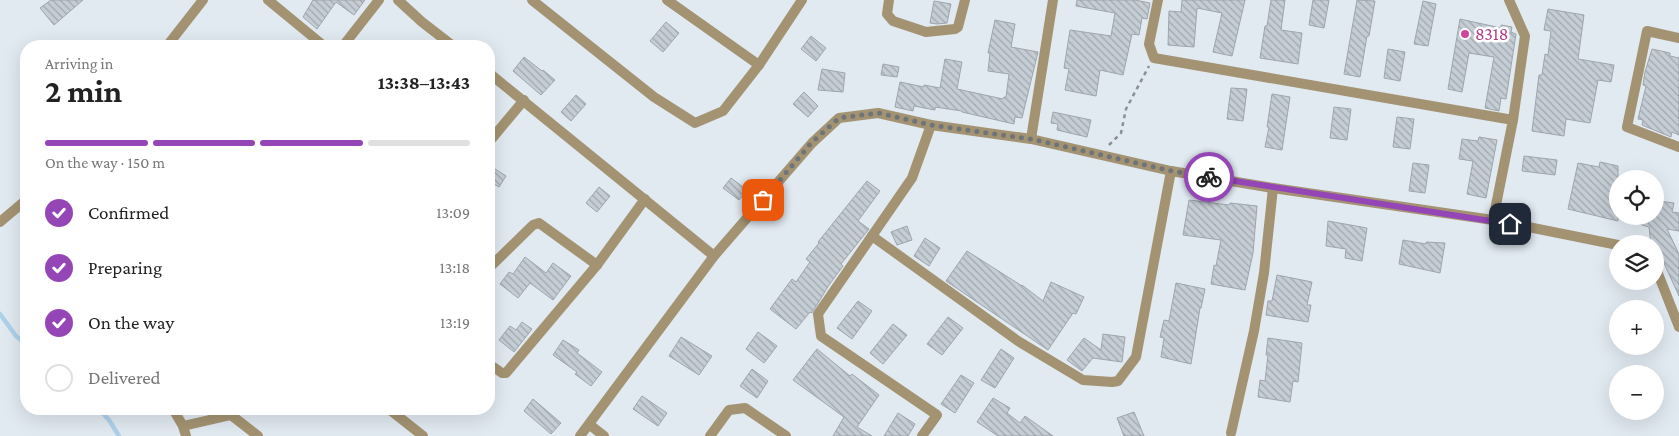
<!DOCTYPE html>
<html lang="en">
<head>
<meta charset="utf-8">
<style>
  :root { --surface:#fff; --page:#f2f2f2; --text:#222; --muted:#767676; --line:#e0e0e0; --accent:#9546b6 }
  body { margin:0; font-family:"Crimson Pro",serif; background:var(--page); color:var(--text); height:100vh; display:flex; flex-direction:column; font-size:19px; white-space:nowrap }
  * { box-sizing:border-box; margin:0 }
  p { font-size:16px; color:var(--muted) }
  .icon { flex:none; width:28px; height:28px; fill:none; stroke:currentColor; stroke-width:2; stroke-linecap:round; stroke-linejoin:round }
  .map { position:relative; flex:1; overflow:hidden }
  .panel { position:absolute; left:20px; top:40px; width:475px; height:375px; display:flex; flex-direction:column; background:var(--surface); border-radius:20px; box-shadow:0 5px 20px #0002 }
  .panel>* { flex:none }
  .tools { position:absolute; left:1609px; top:170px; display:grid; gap:10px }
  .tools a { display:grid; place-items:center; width:55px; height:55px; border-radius:50%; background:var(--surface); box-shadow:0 5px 20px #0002; font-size:25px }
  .pin { position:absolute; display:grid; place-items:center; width:42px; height:42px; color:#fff; margin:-21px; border-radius:10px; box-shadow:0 2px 8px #0006 }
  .courier { position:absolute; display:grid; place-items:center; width:50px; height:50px; margin:-25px; border:4px solid #9546b6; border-radius:50%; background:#fff; color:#222; box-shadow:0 1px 6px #0007 }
  .head em { font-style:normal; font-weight:700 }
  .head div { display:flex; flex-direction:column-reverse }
  .head { display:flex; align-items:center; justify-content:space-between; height:85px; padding:0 25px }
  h1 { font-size:32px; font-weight:700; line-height:38px }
  .bar { display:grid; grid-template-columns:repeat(4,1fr); gap:8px 5px; align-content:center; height:60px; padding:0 25px }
  .bar i { height:6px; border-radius:4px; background:var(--line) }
  .bar .selected { background:var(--accent) }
  .bar p { grid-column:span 4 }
  ol { padding:0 25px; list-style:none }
  li { display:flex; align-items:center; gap:15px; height:55px }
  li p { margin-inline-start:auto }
  li .icon { padding:5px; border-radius:50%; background:var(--accent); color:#fff; stroke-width:4 }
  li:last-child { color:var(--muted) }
  li i { width:28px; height:28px; border:2px solid var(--line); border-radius:50% }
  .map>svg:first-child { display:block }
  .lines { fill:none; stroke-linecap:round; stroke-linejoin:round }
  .stream { stroke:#aed1ea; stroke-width:4.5 }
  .building { fill:url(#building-back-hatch); stroke:#9da5ad }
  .path { stroke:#8a9095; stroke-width:2.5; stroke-dasharray:4 4; stroke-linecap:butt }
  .minor { stroke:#a39372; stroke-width:10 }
  .tertiary { stroke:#a39372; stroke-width:10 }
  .done { stroke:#6f7479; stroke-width:5; stroke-dasharray:0 9 }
  .route { stroke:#9546b6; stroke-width:6 }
  .hotel-dot { fill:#d1479c; stroke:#fff; stroke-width:2 }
  .labels { text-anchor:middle; stroke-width:5; stroke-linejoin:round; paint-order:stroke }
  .hotel-label { font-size:18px; fill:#b23c85; stroke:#fff; text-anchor:start }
</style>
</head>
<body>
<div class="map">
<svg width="1679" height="436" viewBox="0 0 1679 436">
  <defs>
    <pattern id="building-back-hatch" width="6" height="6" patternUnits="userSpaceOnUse" patternTransform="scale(1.25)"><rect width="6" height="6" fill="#c5cdd5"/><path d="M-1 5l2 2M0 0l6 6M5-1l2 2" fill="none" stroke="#a1a7ae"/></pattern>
  </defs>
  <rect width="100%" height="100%" fill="#e1e9f1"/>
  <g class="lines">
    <!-- stream -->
    <g class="stream">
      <path d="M0 314 16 336 26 344"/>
      <path d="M99 409 109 420 119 436"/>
    </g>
  </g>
  <!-- building -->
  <g class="building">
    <path d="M51 0H83L54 25 40 8Z"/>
    <path d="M313 0H365L354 15 336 2 317 29 303 17Z"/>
    <path d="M1077 0H1135L1150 3 1147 19 1142 18 1139 35 1132 34 1123 75 1100 70 1096 96 1065 90 1069 69 1064 68 1070 30 1111 36 1115 13 1076 6Z"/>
    <path d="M1182 0H1245L1232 56 1213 52 1222 13 1197 8 1194 47 1168 45 1169 11 1181 12Z"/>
    <path d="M1271 0H1285L1281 30 1302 33 1298 64 1260 58 1265 26H1267Z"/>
    <path d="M1313 0H1329L1324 28 1309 25Z"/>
    <path d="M1357 0 1375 1 1369 36H1367L1360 77 1344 74Z"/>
    <path d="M934 1 951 4 947 23 937 24 930 23Z"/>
    <path d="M1423 1 1436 4 1428 46 1414 44Z"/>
    <path d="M1548 9 1584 15 1578 59 1614 65 1611 82 1598 80 1590 123 1566 119 1564 136 1532 131 1539 75H1542L1545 54 1548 55 1551 31 1544 30Z"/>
    <path d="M1460 19 1501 28V25L1512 27 1511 32 1516 34 1506 99 1501 98 1499 111 1485 108 1494 57 1469 53 1462 92 1448 89Z"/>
    <path d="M995 20 1015 24 1011 47 1038 52 1022 118 1015 117 1014 124 962 112V111L935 107V110L914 106 913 111 895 107 900 82 924 87V85L940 88 945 59 962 62 957 89 1003 99 1004 97H1006L1009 74 988 71 990 53H988Z"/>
    <path d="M666 22 679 33 663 52 650 41Z"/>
    <path d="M811 36 826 48 816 61 801 49Z"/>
    <path d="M1388 49 1405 52 1400 81 1384 78Z"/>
    <path d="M1652 49 1670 53V56L1679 58V135L1672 132 1671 137 1642 125 1643 120 1638 119 1646 86 1643 85 1645 72Z"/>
    <path d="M524 57 542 71 543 70 555 80 541 95 513 71Z"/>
    <path d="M883 64 899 67 897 77 881 75Z"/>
    <path d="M822 69 845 73 843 92 818 90Z"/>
    <path d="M1231 88 1247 89 1243 121 1227 119Z"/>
    <path d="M804 92 818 106 808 117 793 104Z"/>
    <path d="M1272 94 1290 97 1282 150 1265 147 1269 127H1267Z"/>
    <path d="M576 95 586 104 571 121 561 112Z"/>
    <path d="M1334 107 1351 109 1347 140 1330 138Z"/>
    <path d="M1053 112 1091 120 1087 137 1057 130 1058 124 1051 123Z"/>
    <path d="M1397 117 1414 119 1410 149 1393 147Z"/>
    <path d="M1479 137 1497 140 1486 198 1467 194 1473 161 1459 159 1462 139 1478 141Z"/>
    <path d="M1524 156 1557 160 1555 175 1522 171Z"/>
    <path d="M1600 162 1618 166V221L1568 209 1578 163 1599 167Z"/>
    <path d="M1413 163 1429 165 1425 193 1409 191Z"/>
    <path d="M489 165 506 176 499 187 489 181Z"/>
    <path d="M731 178 747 190 739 200 723 188Z"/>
    <path d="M867 181 880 191 858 221 869 229 841 264 843 266 829 285 812 313 810 312 796 329 770 309 792 279 796 282 810 262 806 259 819 243 818 242Z"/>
    <path d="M599 187 610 196 597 212 586 203Z"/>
    <path d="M1189 200 1229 205 1230 203 1257 206 1253 253 1245 290 1211 284 1214 265 1216 266 1221 240 1183 235Z"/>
    <path d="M1659 201 1674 203 1672 212 1679 213V231L1667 229 1679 254V296L1658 250H1655V244H1651L1649 227 1622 219 1623 216H1656Z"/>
    <path d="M1328 221 1367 228 1362 261 1345 258 1346 249 1326 246Z"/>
    <path d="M907 226 912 240 897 245 891 232Z"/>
    <path d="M925 238 940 248 929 266 914 256Z"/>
    <path d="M1403 240 1426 244V242L1445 243 1440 273 1399 264Z"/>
    <path d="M967 251 1022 286V285L1043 301 1051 282 1084 297 1076 314 1073 313 1048 350 946 281Z"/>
    <path d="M525 257 546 273 553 263 571 276 553 300 530 283 518 298 500 284 509 272 513 274Z"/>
    <path d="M1277 275 1312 282 1307 305H1311L1308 322 1266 315 1268 301H1272Z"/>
    <path d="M1176 283 1205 289 1201 308H1200L1191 364 1161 357 1164 338 1160 337 1164 320 1169 321Z"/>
    <path d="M858 301 872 311 852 339 837 328Z"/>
    <path d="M948 317 963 328 942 355 927 344Z"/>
    <path d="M522 322 532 329 514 352 499 340 510 326 516 330Z"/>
    <path d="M893 324 907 335 883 364 870 353Z"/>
    <path d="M758 332 777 346 764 363 746 349Z"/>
    <path d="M1103 334 1125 337 1122 362 1093 358 1082 371 1067 360 1084 338 1101 350Z"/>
    <path d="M681 337 712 356 699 375 669 356Z"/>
    <path d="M1268 338 1302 343 1298 382 1293 381 1290 402 1258 397 1260 380 1265 381 1268 355H1266Z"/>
    <path d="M563 340 579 350 577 353 602 372 591 386 575 374 577 372 553 355Z"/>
    <path d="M817 349 850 376 852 374 879 395 857 427 872 436H833L844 417 793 380Z"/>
    <path d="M1001 349 1014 358 995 388 981 380Z"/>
    <path d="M752 369 768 381 757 398 740 386Z"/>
    <path d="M961 375 974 383 955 413 941 404Z"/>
    <path d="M642 396 667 413 658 426 633 409Z"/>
    <path d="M993 398 1010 408 1007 413 1020 423 1025 416 1053 436H998L977 422Z"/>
    <path d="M533 399 561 423 551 434 524 411Z"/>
    <path d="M1134 412 1144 436H1124L1117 418Z"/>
    <path d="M898 413 915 424 908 436H884Z"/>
  </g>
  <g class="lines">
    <!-- path -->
    <path class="path" d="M1109 145 1121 133 1126 109 1149 66"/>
    <!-- minor -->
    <g class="minor">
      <path d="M268 0 324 46"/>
      <path d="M398 0 422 22 453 46"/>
      <path d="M532 0 654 97 695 123 723 111 759 65 802 0"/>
      <path d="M667 0 759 65"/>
      <path d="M889 0 887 14 893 21 926 32 955 29 958 27 965 0"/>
      <path d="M1158 0 1149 44 1154 58 1513 120"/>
      <path d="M1679 38 1647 31 1627 127 1679 147"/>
      <path d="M343 46 379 0"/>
      <path d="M489 73 714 256"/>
      <path d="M1031 139 1053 0"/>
      <path d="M489 142 524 100"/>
      <path d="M1493 220 1513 120 1525 36 1509 0"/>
      <path d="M872 236 1018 341 1083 380 1112 382 1118 381 1136 357 1171 171"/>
      <path d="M1655 266 1679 327"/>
      <path d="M489 268 533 225 539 223 597 265"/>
      <path d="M489 364 502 373H506L597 265 645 199"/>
      <path d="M173 409 183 426 186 436"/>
      <path d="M389 409 423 436"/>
      <path d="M590 425 604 436"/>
      <path d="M183 426 231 415 258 436"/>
      <path d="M1231 433 1254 331 1264 273 1273 188"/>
      <path d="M580 436 714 256 812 143 839 118 878 113 931 125 1031 139 1171 171 1273 188 1493 220 1618 245"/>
      <path d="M710 436 729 410 745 408 786 436"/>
      <path d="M922 436 937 415 821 336 818 314 912 178 931 125"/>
    </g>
    <!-- tertiary -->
    <g class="tertiary">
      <path d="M167 46 203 0"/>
      <path d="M0 222 26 200"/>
    </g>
  </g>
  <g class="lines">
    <!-- done -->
    <path class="done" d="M763 200 812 142 839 118 878 113 931 125 1031 139 1172 171 1209 177"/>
    <!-- route -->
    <path class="route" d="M1209 177 1510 224"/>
  </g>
  <!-- markers -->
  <circle class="hotel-dot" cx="1465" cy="34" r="5"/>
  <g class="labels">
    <!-- hotel labels -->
    <g class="hotel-label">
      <text x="1475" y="40">8318</text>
    </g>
  </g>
</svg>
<div class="tools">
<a><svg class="icon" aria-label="locate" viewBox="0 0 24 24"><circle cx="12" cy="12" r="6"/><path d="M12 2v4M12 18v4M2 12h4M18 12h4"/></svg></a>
<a><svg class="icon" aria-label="layers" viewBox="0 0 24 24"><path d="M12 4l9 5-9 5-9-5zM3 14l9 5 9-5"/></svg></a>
<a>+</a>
<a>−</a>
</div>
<div class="pin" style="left:763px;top:200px;background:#ea580c"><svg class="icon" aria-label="bag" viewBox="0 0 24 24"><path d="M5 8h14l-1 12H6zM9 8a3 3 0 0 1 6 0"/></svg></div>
<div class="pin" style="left:1510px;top:224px;background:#1f2937"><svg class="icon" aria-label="home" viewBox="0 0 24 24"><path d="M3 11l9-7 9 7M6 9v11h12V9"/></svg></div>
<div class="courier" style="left:1209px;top:177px"><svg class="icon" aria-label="bike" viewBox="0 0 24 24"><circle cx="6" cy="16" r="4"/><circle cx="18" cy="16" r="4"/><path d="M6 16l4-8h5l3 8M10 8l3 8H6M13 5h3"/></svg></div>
<section class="panel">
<div class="head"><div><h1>2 min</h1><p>Arriving in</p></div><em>13:38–13:43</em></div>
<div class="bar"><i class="selected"></i><i class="selected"></i><i class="selected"></i><i></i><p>On the way · 150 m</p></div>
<ol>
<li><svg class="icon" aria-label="check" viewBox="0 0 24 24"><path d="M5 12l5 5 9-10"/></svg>Confirmed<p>13:09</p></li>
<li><svg class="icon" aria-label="check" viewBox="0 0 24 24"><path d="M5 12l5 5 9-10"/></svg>Preparing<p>13:18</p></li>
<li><svg class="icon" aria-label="check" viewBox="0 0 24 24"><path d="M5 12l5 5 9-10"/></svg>On the way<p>13:19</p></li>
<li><i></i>Delivered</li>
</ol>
</section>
</div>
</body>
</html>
